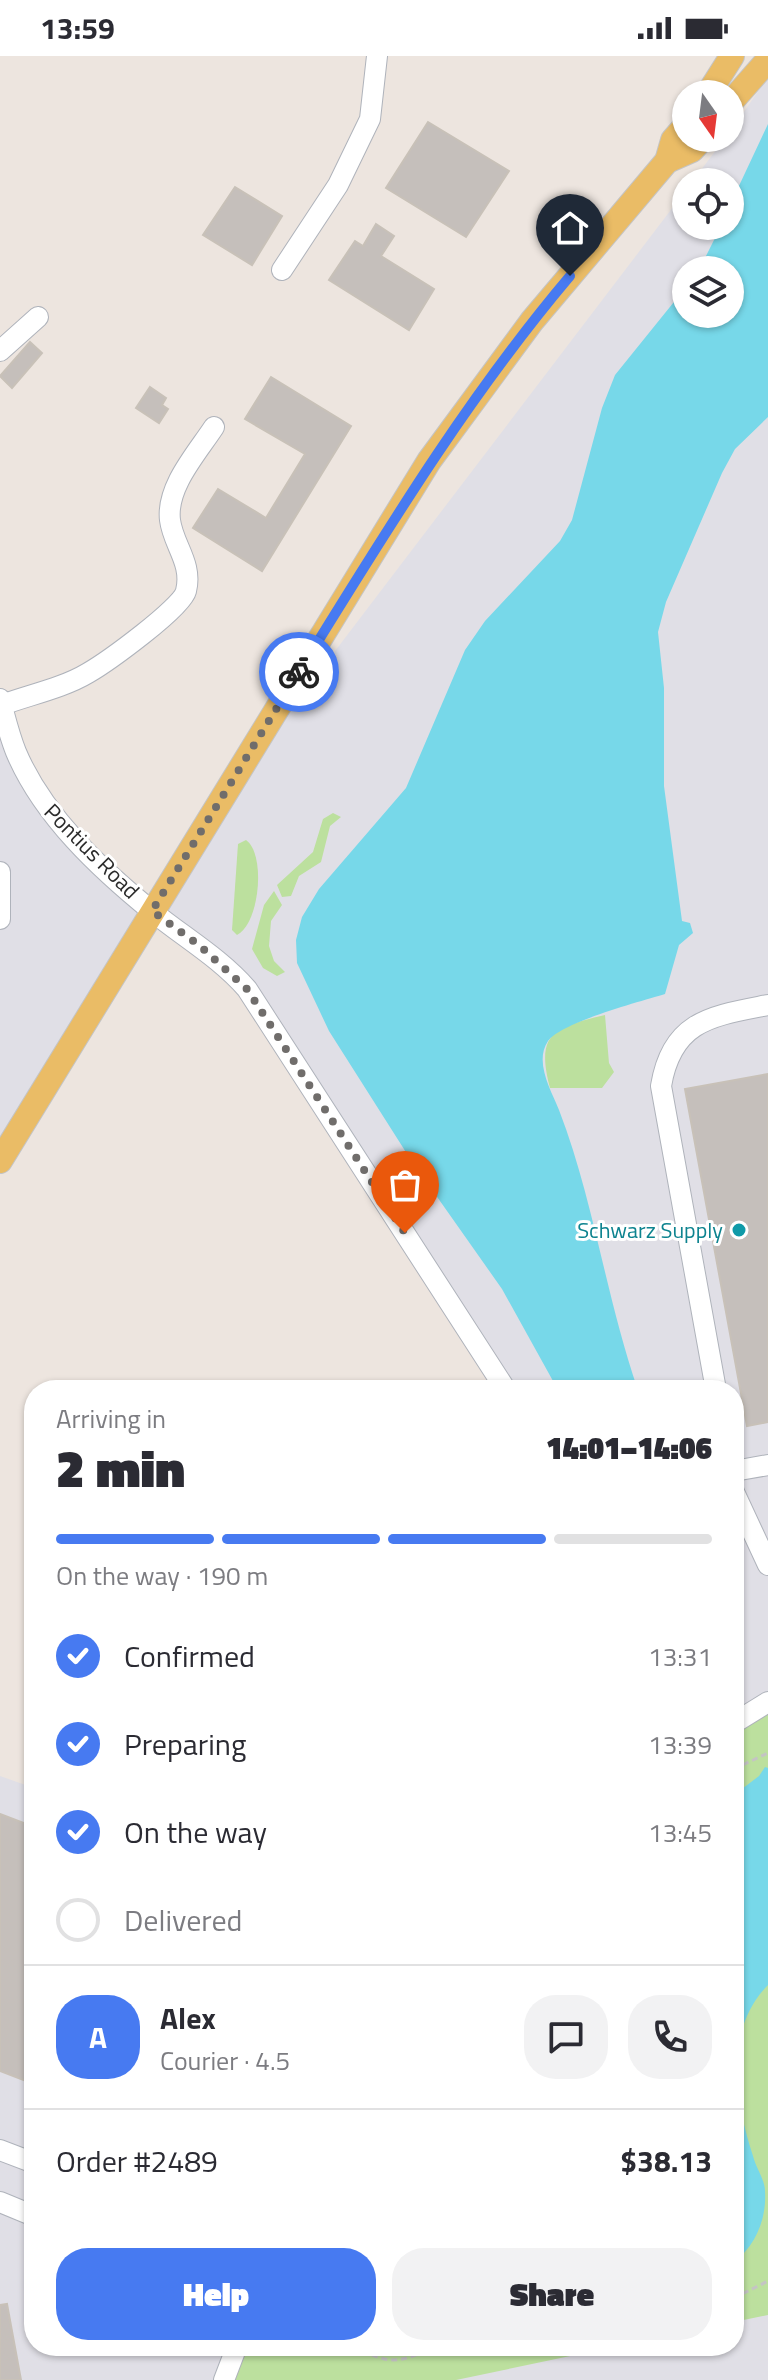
<!DOCTYPE html>
<html lang="en">
<head>
<meta charset="utf-8">
<style>
  :root { --surface:#fff; --page:#f2f2f3; --text:#2b2b33; --muted:#7c7c81; --line:#e1e1e2; --accent:#477af1 }
  body { margin:0; font-family:"Titillium Web",sans-serif; background:var(--page); color:var(--text); height:100vh; display:flex; flex-direction:column; font-size:30px; white-space:nowrap }
  * { box-sizing:border-box; margin:0 }
  p { font-size:26px; color:var(--muted) }
  .icon { flex:none; width:44px; height:44px; fill:none; stroke:currentColor; stroke-width:2; stroke-linecap:round; stroke-linejoin:round }
  .map { position:relative; flex:1; overflow:hidden }
  .details { position:absolute; left:24px; top:1324px; width:720px; height:976px; display:flex; flex-direction:column; background:var(--surface); border-radius:32px; box-shadow:0 2px 6px #0004 }
  .details>* { flex:none }
  .needle { width:52px; rotate:166deg }
  .controls { position:absolute; left:672px; top:24px; display:grid; gap:16px }
  .controls a { display:grid; place-items:center; width:72px; height:72px; border-radius:50%; background:var(--surface); box-shadow:0 2px 6px #0004; font-size:40px }
  .pin { position:absolute; display:grid; place-items:center; width:68px; height:68px; color:#fff; margin:-82px -34px; border-radius:50% 50% 50% 0; rotate:-45deg; box-shadow:0 0 8px #0007 }
  .pin .icon { rotate:45deg }
  .courier { position:absolute; display:grid; place-items:center; width:80px; height:80px; margin:-40px; border:6px solid #477af1; border-radius:50%; background:#fff; color:#222; box-shadow:0 2px 10px #0007 }
  .headline em { font-style:normal; font-weight:800 }
  .headline div { display:flex; flex-direction:column-reverse }
  .headline { display:flex; align-items:center; justify-content:space-between; height:136px; padding:0 32px }
  h1 { font-size:52px; font-weight:800; line-height:60px }
  .bar { display:grid; grid-template-columns:repeat(4,1fr); gap:12px 8px; align-content:center; height:96px; padding:0 32px }
  .bar i { height:10px; border-radius:6px; background:var(--line) }
  .bar .selected { background:var(--accent) }
  .bar p { grid-column:span 4 }
  .line { display:flex; align-items:center; gap:20px; padding:0 32px; border-top:2px solid var(--line) }
  .line div { flex:1 }
  .round { display:grid; place-items:center; flex:none; width:84px; height:84px; border-radius:32px; background:var(--page) }
  ol { padding:0 32px; list-style:none }
  li { display:flex; align-items:center; gap:24px; height:88px }
  li p { margin-inline-start:auto }
  li .icon { padding:8px; border-radius:50%; background:var(--accent); color:#fff; stroke-width:4 }
  li:last-child { color:var(--muted) }
  li i { width:44px; height:44px; border:4px solid var(--line); border-radius:50% }
  .button { display:flex; gap:16px; margin-top:auto; padding:16px 32px }
  .button a { flex:1; height:92px; border-radius:32px; background:var(--accent); color:#fff; font-size:32px; font-weight:800; line-height:92px; text-align:center }
  .button a+a { background:var(--page); color:var(--text) }
  .status { display:flex; justify-content:space-between; align-items:center; height:56px; padding:0 40px; background:var(--surface); direction:ltr }
  .status svg { height:22px; fill:currentColor }
  .map>svg:first-child { display:block }
  .industrial { fill:#e0dfe6; fill-rule:evenodd }
  .green { fill:#bce09e }
  .water { fill:#77d8e9 }
  .building { fill:#c5bfbb; stroke:#c8c1b8; stroke-width:2 }
  .lines { fill:none; stroke-linecap:round; stroke-linejoin:round }
  .minor-casing { stroke:#afb3bb; stroke-width:22 }
  .major-casing { stroke:#c4c4c4; stroke-width:26 }
  .path { stroke:#c4c4c4; stroke-width:3; stroke-dasharray:6 4; stroke-linecap:butt }
  .minor { stroke:#fff; stroke-width:20 }
  .major { stroke:#eabc66; stroke-width:24 }
  .done { stroke:#706d6b; stroke-width:8; stroke-dasharray:0 14.4 }
  .route { stroke:#477af1; stroke-width:10 }
  .culture-dot { fill:#0f9aa8; stroke:#fff; stroke-width:3 }
  .labels { text-anchor:middle; stroke-width:6; stroke-linejoin:round; paint-order:stroke }
  .street-label { font-size:22px; fill:#2c2c2c; stroke:#fff }
  .culture-label { font-size:22px; fill:#0d838f; stroke:#fff; text-anchor:end }
</style>
</head>
<body>
<div class="status"><b>13:59</b><svg viewBox="0 0 49 12"><path d="M0 12V9h3v3zM5 12V6h3v6zM10 12V3h3v9zM15 12V0h3v12zM26 1h20v11H26zM47 4h2v5h-2z"/></svg></div>
<div class="map">
<svg width="768" height="2324" viewBox="0 0 768 2324">
  <rect width="100%" height="100%" fill="#ede5df"/>
  <!-- industrial -->
  <path class="industrial" d="M768 21V2324H0V1720L34 1732V2290H734V1334H506L260 951 152 855 0 1105V645L30 723 151 855 214 754 686 134V170H730V126H692L725 82H730V76ZM686 214H730V258H686Z"/>
  <!-- green -->
  <g class="green">
    <path d="M333 757 341 761 330 770 321 806 299 820 291 840 282 841 277 829 313 796 323 763Z"/>
    <path d="M246 784C266 798 260 867 237 879L232 874 238 788Z"/>
    <path d="M274 835 282 849 271 865 269 890 274 905 285 916 277 920 263 912 252 893 264 849Z"/>
    <path d="M605 959 609 1007 614 1016 602 1032H550C535 976 555 971 605 959Z"/>
    <path d="M768 1646V2259L734 2266V1667Z"/>
    <path d="M237 2290H618L456 2324H224Z"/>
  </g>
  <!-- water -->
  <g class="water">
    <path d="M768 68V361L735 393 722 417 666 546 658 576 664 632V730L682 865 690 867 693 877 679 889 665 938C639 946 562 966 548 985 534 1006 551 1034 559 1054 594 1145 606 1242 638 1334H558L502 1233 409 1101 329 975 297 907 296 884 302 861 319 833 406 732 465 594 485 565 560 485 572 464 602 352 615 319 686 231V258H730V214H699L721 170H730V149Z"/>
    <path d="M765 1711 768 1712V1929C723 1975 735 2045 753 2100 756 2112 765 2124 765 2135 767 2163 755 2190 734 2206V1739L759 1720Z"/>
  </g>
  <!-- building -->
  <g class="building">
    <path d="M428 66 509 115 466 181 386 132Z"/>
    <path d="M235 131 282 160 252 209 203 179Z"/>
    <path d="M376 168 394 180 381 200 434 233 409 274 329 224 355 185 363 190Z"/>
    <path d="M30 286 42 297 12 332 0 320Z"/>
    <path d="M271 321 351 370 262 515 193 472 218 433 266 462 305 398 245 363Z"/>
    <path d="M150 331 166 342 162 349 168 353 159 367 136 352Z"/>
    <path d="M768 1018V1366L747 1370 685 1033Z"/>
    <path d="M0 1758 34 1771V2028L0 2015Z"/>
    <path d="M7 2248 21 2324H0V2249Z"/>
  </g>
  <g class="lines">
    <!-- minor casing -->
    <g class="minor-casing">
      <g id="minor">
        <path d="M282 214 338 129 370 63 377 0"/>
        <path d="M0 295 38 261"/>
        <path d="M0 643C5 661 9 679 16 696 43 760 100 813 153 856 185 882 220 902 247 933L506 1334"/>
        <path d="M2 649C29 639 63 632 88 617 107 606 182 552 186 535 193 507 173 489 170 464 166 431 197 397 214 371"/>
        <path d="M0 816V863"/>
        <path d="M716 1334 661 1030C672 964 712 960 768 949"/>
        <path d="M734 1415 768 1409"/>
        <path d="M734 1436 768 1509"/>
        <path d="M734 1667 768 1646"/>
        <path d="M0 2094 34 2107"/>
        <path d="M0 2146 34 2160"/>
        <path d="M224 2324 237 2290"/>
      </g>
    </g>
    <!-- major casing -->
    <g class="major-casing">
      <g id="major">
        <path d="M708 38 732 0"/>
        <path d="M731 46 768 4"/>
        <path d="M667 105 692 94 703 82"/>
        <path d="M0 1105 429 405 532 265 667 105 673 84 686 69"/>
      </g>
    </g>
    <!-- path -->
    <g class="path">
      <path d="M734 1713 768 1697"/>
      <path d="M734 2242 768 2225"/>
      <path d="M354 2290C390 2310 400 2307 436 2290"/>
    </g>
    <!-- minor -->
    <use href="#minor" class="minor"/>
    <!-- major -->
    <use href="#major" class="major"/>
  </g>
  <g class="lines">
    <!-- done -->
    <path class="done" d="M299 616 152 855 199 889 247 933 405 1177"/>
    <!-- route -->
    <path class="route" d="M299 616C384 479 466 343 570 220"/>
  </g>
  <!-- markers -->
  <circle class="culture-dot" cx="739" cy="1174" r="8"/>
  <g class="labels">
    <!-- street labels -->
    <g class="street-label">
      <text transform="translate(92 795) rotate(45)" y="8">Pontius Road</text>
    </g>
    <!-- culture labels -->
    <g class="culture-label">
      <text x="723" y="1182">Schwarz Supply</text>
    </g>
  </g>
</svg>
<div class="controls">
<a><svg class="needle" viewBox="-14 -14 28 28"><path d="M0-13l5 13h-10z" fill="#e53935"/><path d="M0 13l5-13h-10z" fill="#7c7c81"/></svg></a>
<a><svg class="icon" aria-label="locate" viewBox="0 0 24 24"><circle cx="12" cy="12" r="6"/><path d="M12 2v4M12 18v4M2 12h4M18 12h4"/></svg></a>
<a><svg class="icon" aria-label="layers" viewBox="0 0 24 24"><path d="M12 4l9 5-9 5-9-5zM3 14l9 5 9-5"/></svg></a>
</div>
<div class="pin" style="left:405px;top:1177px;background:#ea580c"><svg class="icon" aria-label="bag" viewBox="0 0 24 24"><path d="M5 8h14l-1 12H6zM9 8a3 3 0 0 1 6 0"/></svg></div>
<div class="pin" style="left:570px;top:220px;background:#1f2937"><svg class="icon" aria-label="home" viewBox="0 0 24 24"><path d="M3 11l9-7 9 7M6 9v11h12V9"/></svg></div>
<div class="courier" style="left:299px;top:616px"><svg class="icon" aria-label="bike" viewBox="0 0 24 24"><circle cx="6" cy="16" r="4"/><circle cx="18" cy="16" r="4"/><path d="M6 16l4-8h5l3 8M10 8l3 8H6M13 5h3"/></svg></div>
<section class="details">
<div class="headline"><div><h1>2 min</h1><p>Arriving in</p></div><em>14:01–14:06</em></div>
<div class="bar"><i class="selected"></i><i class="selected"></i><i class="selected"></i><i></i><p>On the way · 190 m</p></div>
<ol>
<li><svg class="icon" aria-label="check" viewBox="0 0 24 24"><path d="M5 12l5 5 9-10"/></svg>Confirmed<p>13:31</p></li>
<li><svg class="icon" aria-label="check" viewBox="0 0 24 24"><path d="M5 12l5 5 9-10"/></svg>Preparing<p>13:39</p></li>
<li><svg class="icon" aria-label="check" viewBox="0 0 24 24"><path d="M5 12l5 5 9-10"/></svg>On the way<p>13:45</p></li>
<li><i></i>Delivered</li>
</ol>
<div class="line" style="height:144px"><b class="round" style="background:var(--accent);color:#fff">A</b><div><b>Alex</b><p>Courier · 4.5</p></div><a class="round"><svg class="icon" aria-label="chat" viewBox="0 0 24 24"><path d="M4 5h16v11H9l-5 4z"/></svg></a><a class="round"><svg class="icon" aria-label="phone" viewBox="0 0 24 24"><path d="M5 4h4l2 5-3 2q2 4 5 5l2-3 5 2v4C11 20 4 13 5 4z"/></svg></a></div>
<div class="line" style="height:104px"><div>Order #2489</div><b>$38.13</b></div>
<div class="button"><a>Help</a><a>Share</a></div>
</section>
</div>
</body>
</html>
